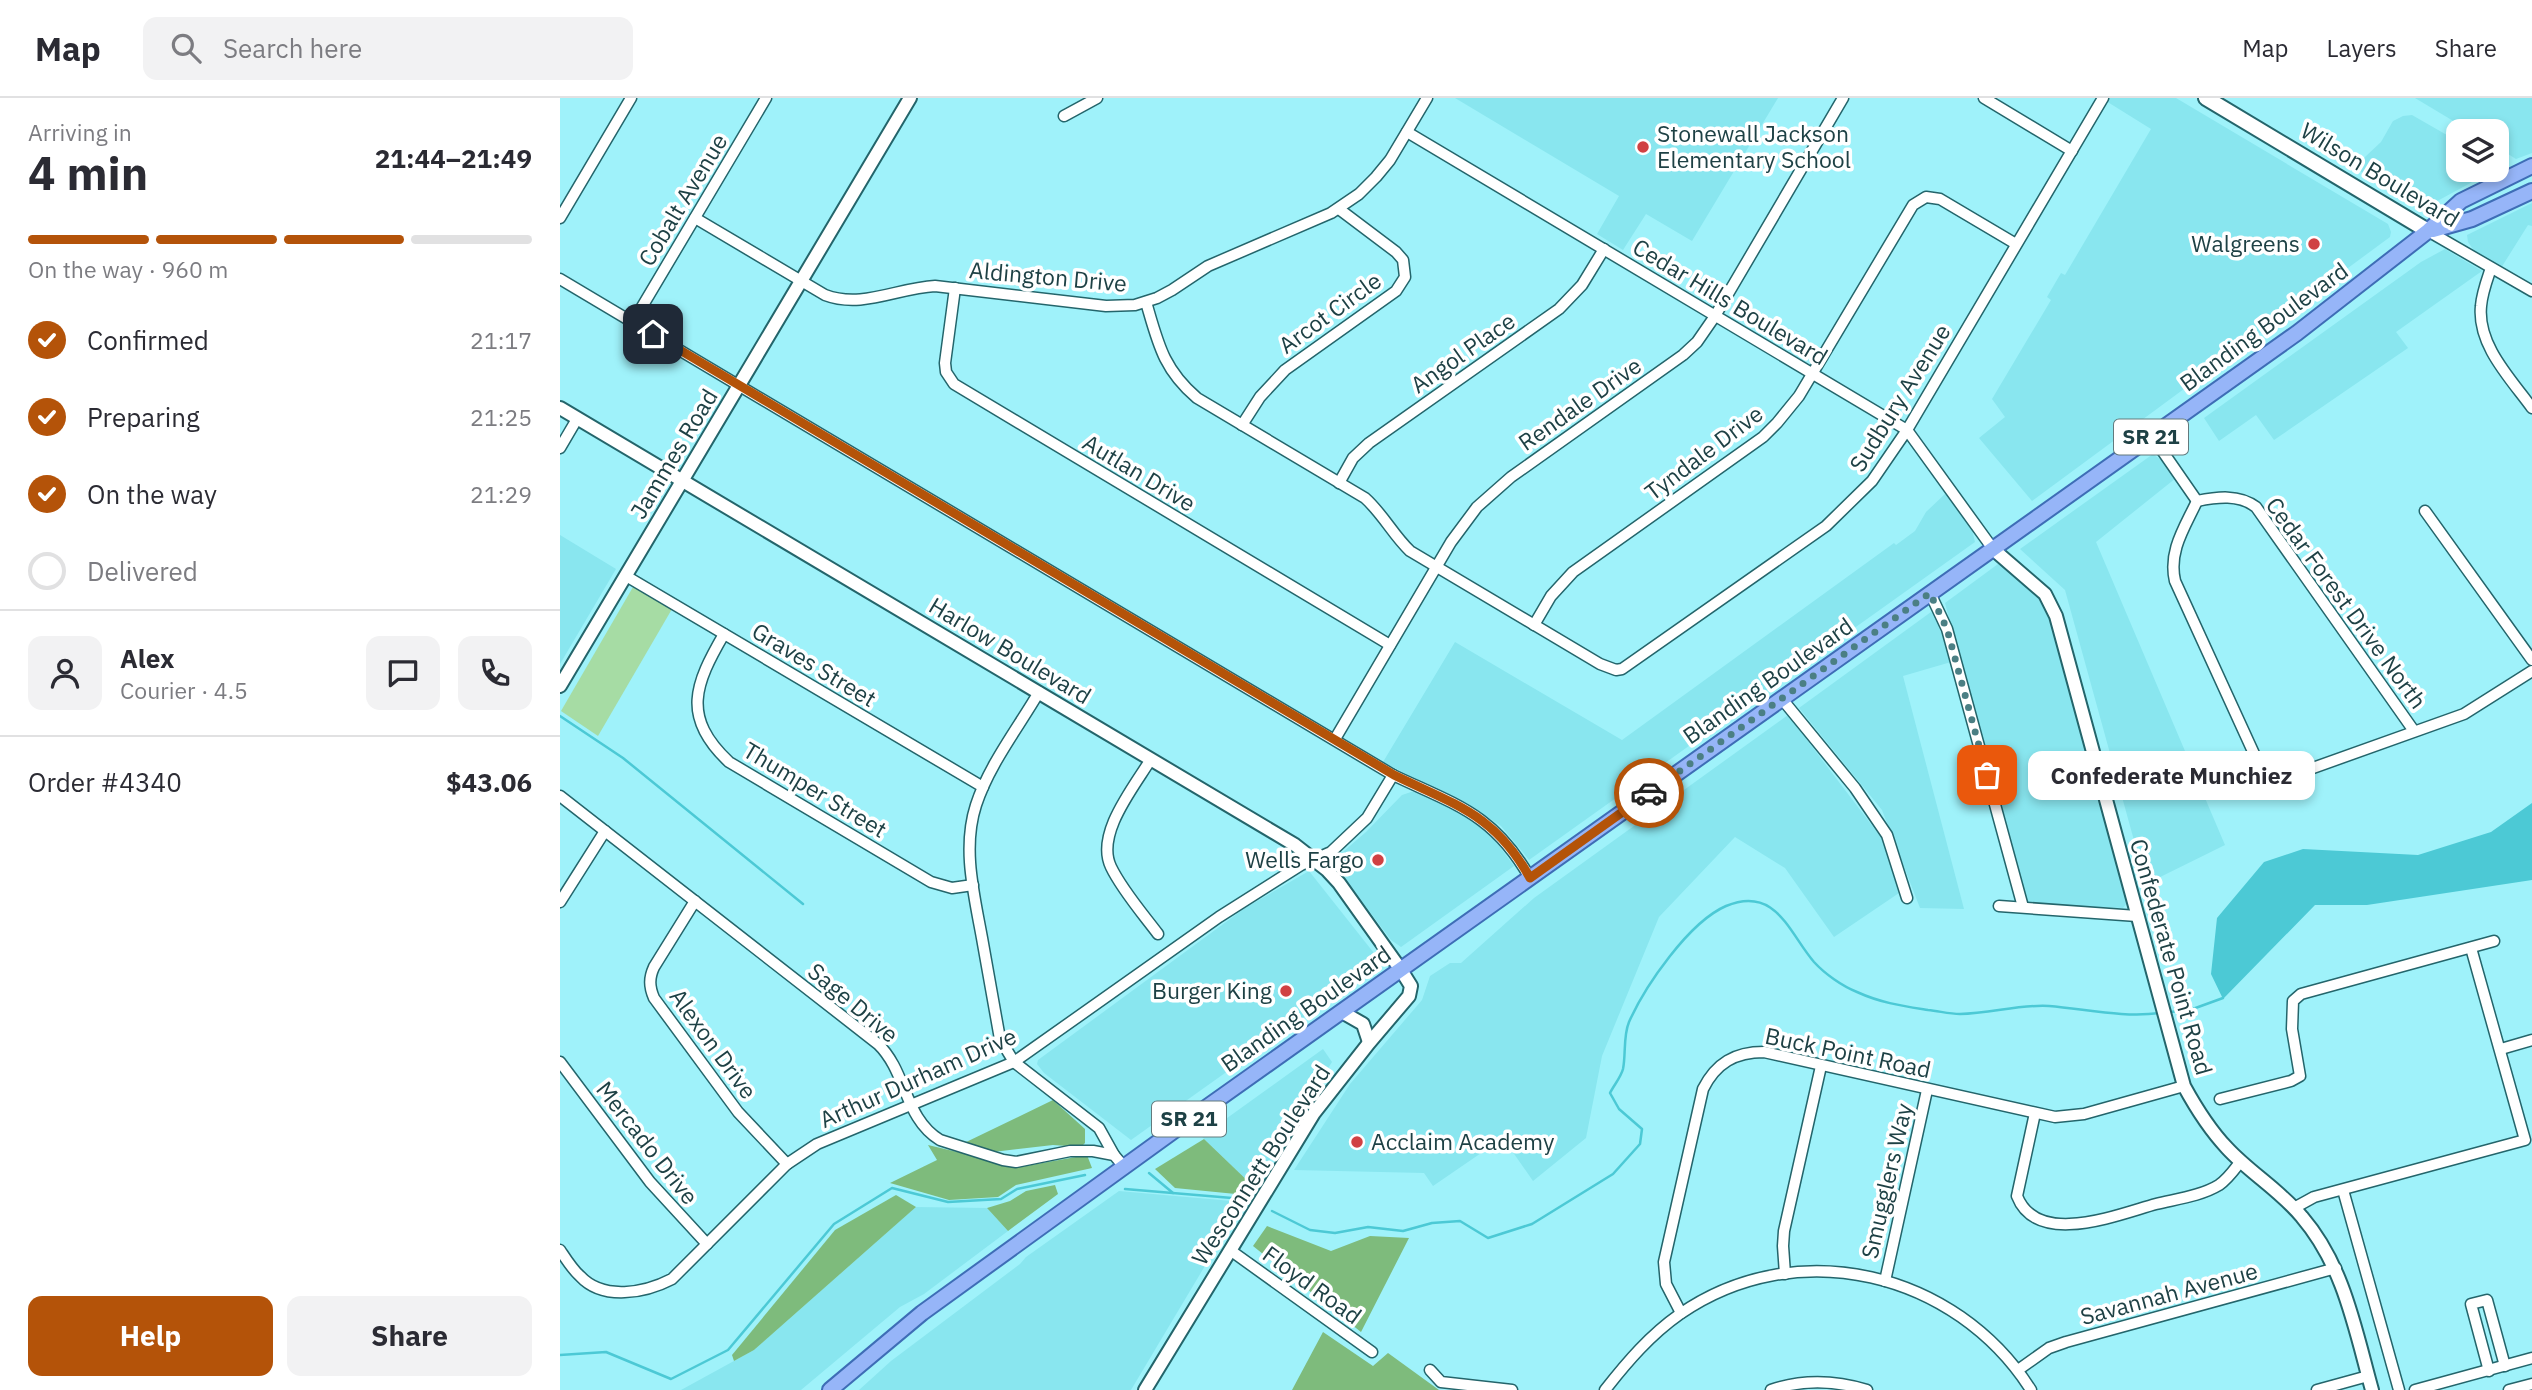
<!DOCTYPE html>
<html lang="en">
<head>
<meta charset="utf-8">
<style>
  :root { --surface:#fff; --page:#f2f2f3; --text:#2b2b33; --muted:#7c7c81; --line:#e1e1e2; --accent:#b45309 }
  body { margin:0; font-family:"IBM Plex Sans",sans-serif; background:var(--page); color:var(--text); height:100vh; display:flex; flex-direction:column; font-size:26px; white-space:nowrap }
  * { box-sizing:border-box; margin:0 }
  p { font-size:23px; color:var(--muted) }
  .icon { flex:none; width:38px; height:38px; fill:none; stroke:currentColor; stroke-width:2; stroke-linecap:round; stroke-linejoin:round }
  .map { position:relative; flex:1; overflow:hidden }
  .side { display:flex; flex-direction:column; background:var(--surface); width:560px }
  .side>* { flex:none }
  .tools { position:absolute; left:1886px; top:21px; display:grid; gap:14px }
  .tools a { display:grid; place-items:center; width:63px; height:63px; border-radius:14px; background:var(--surface); box-shadow:0 4px 10px #0003; font-size:35px }
  .pin { position:absolute; display:grid; place-items:center; width:60px; height:60px; color:#fff; margin:-30px; border-radius:14px; box-shadow:0 4px 10px #0006 }
  .courier { position:absolute; display:grid; place-items:center; width:70px; height:70px; margin:-35px; border:5px solid #b45309; border-radius:50%; background:#fff; color:#222; box-shadow:0 2px 9px #0007 }
  .bubble { position:absolute; height:49px; border-radius:14px; background:var(--surface); box-shadow:0 4px 10px #0003; font-size:23px; font-weight:700; line-height:49px; text-align:center }
  .head em { font-style:normal; font-weight:700 }
  .head div { display:flex; flex-direction:column-reverse }
  .head { display:flex; align-items:center; justify-content:space-between; height:119px; padding:0 28px }
  h1 { font-size:46px; font-weight:700; line-height:52px }
  .bar { display:grid; grid-template-columns:repeat(4,1fr); gap:10px 7px; align-content:center; height:84px; padding:0 28px }
  .bar i { height:9px; border-radius:5px; background:var(--line) }
  .bar .on { background:var(--accent) }
  .bar p { grid-column:span 4 }
  .line { display:flex; align-items:center; gap:18px; padding:0 28px; border-top:2px solid var(--line) }
  .line div { flex:1 }
  .round { display:grid; place-items:center; flex:none; width:74px; height:74px; border-radius:14px; background:var(--page) }
  ol { padding:0 28px; list-style:none }
  li { display:flex; align-items:center; gap:21px; height:77px }
  li p { margin-inline-start:auto }
  li .icon { padding:7px; border-radius:50%; background:var(--accent); color:#fff; stroke-width:4 }
  li:last-child { color:var(--muted) }
  li i { width:38px; height:38px; border:4px solid var(--line); border-radius:50% }
  .action { display:flex; gap:14px; margin-top:auto; padding:14px 28px }
  .action a { flex:1; height:80px; border-radius:14px; background:var(--accent); color:#fff; font-size:28px; font-weight:700; line-height:80px; text-align:center }
  .action a+a { background:var(--page); color:var(--text) }
  header { display:flex; align-items:center; gap:42px; box-sizing:border-box; height:98px; padding:0 35px; background:var(--surface); border-bottom:2px solid var(--line) }
  header strong { font-size:33px }
  nav { display:flex; gap:38px; margin-inline-start:auto; font-size:24px }
  .search { width:490px; height:63px; background:var(--page); display:flex; align-items:center; gap:18px; box-sizing:border-box; padding:0 24px; border-radius:14px; color:var(--muted); font-size:26px }
  main { display:flex; flex:1; min-height:0 }
  .map>svg:first-child { display:block }
  .built { fill:#89e6ef }
  .green { fill:#a6dca4 }
  .forest { fill:#7ebb7c }
  .water { fill:#4cc9d5 }
  .lines { fill:none; stroke-linecap:round; stroke-linejoin:round }
  .stream { stroke:#4cc9d5; stroke-width:2.5 }
  .minor-casing { stroke:#24656b; stroke-width:13 }
  .tertiary-casing { stroke:#24656b; stroke-width:16 }
  .secondary-casing { stroke:#24656b; stroke-width:18 }
  .primary-casing { stroke:#3e6db6; stroke-width:18 }
  .minor { stroke:#fff; stroke-width:10 }
  .tertiary { stroke:#fff; stroke-width:12 }
  .secondary { stroke:#fff; stroke-width:14 }
  .primary { stroke:#96b5f8; stroke-width:14 }
  .done { stroke:#4b7f84; stroke-width:7; stroke-dasharray:0 12.6 }
  .route { stroke:#b45309; stroke-width:9 }
  .poi-dot { fill:#d04143; stroke:#fff; stroke-width:2.5 }
  .labels { text-anchor:middle; stroke-width:7; stroke-linejoin:round; paint-order:stroke }
  .shield { fill:#fff; stroke:#627a7d; stroke-width:2 }
  .shield-label { font-size:21px; font-weight:bold; fill:#1e4145 }
  .poi-label { font-size:23px; fill:#1e4145; stroke:#fff; text-anchor:end }
  .street-label { font-size:23px; fill:#1e4145; stroke:#fff }
</style>
</head>
<body>
<header>
<strong>Map</strong>
<div class="search"><svg class="icon" aria-label="search" viewBox="0 0 24 24"><circle cx="10" cy="10" r="6"/><path d="M15 15l6 6"/></svg>Search here</div>
<nav><a>Map</a><a>Layers</a><a>Share</a></nav>
</header>
<main>
<section class="side">
<div class="head"><div><h1>4 min</h1><p>Arriving in</p></div><em>21:44–21:49</em></div>
<div class="bar"><i class="on"></i><i class="on"></i><i class="on"></i><i></i><p>On the way · 960 m</p></div>
<ol>
<li><svg class="icon" aria-label="check" viewBox="0 0 24 24"><path d="M5 12l5 5 9-10"/></svg>Confirmed<p>21:17</p></li>
<li><svg class="icon" aria-label="check" viewBox="0 0 24 24"><path d="M5 12l5 5 9-10"/></svg>Preparing<p>21:25</p></li>
<li><svg class="icon" aria-label="check" viewBox="0 0 24 24"><path d="M5 12l5 5 9-10"/></svg>On the way<p>21:29</p></li>
<li><i></i>Delivered</li>
</ol>
<div class="line" style="height:126px"><a class="round"><svg class="icon" aria-label="person" viewBox="0 0 24 24"><circle cx="12" cy="8" r="4"/><path d="M4 21q1-7 8-7t8 7"/></svg></a><div><b>Alex</b><p>Courier · 4.5</p></div><a class="round"><svg class="icon" aria-label="chat" viewBox="0 0 24 24"><path d="M4 5h16v11H9l-5 4z"/></svg></a><a class="round"><svg class="icon" aria-label="phone" viewBox="0 0 24 24"><path d="M5 4h4l2 5-3 2q2 4 5 5l2-3 5 2v4C11 20 4 13 5 4z"/></svg></a></div>
<div class="line" style="height:91px"><div>Order #4340</div><b>$43.06</b></div>
<div class="action"><a>Help</a><a>Share</a></div>
</section>
<div class="map">
<svg width="1972" height="1292" viewBox="0 0 1972 1292">
  <rect width="100%" height="100%" fill="#9ff2fa"/>
  <!-- built -->
  <g class="built">
    <path d="M895 0H1218L1132 143 1086 116 1063 152 1037 136 1059 98Z"/>
    <path d="M1547 0H1616L1828 126 1831 134 1830 139 1472 403 1419 340 1445 319 1432 301 1491 202 1487 199 1501 175 1505 177 1591 31 1546 3Z"/>
    <path d="M1855 0H1972V55L1956 61 1937 49V33H1910Z"/>
    <path d="M1852 17 1899 44V72H1929V75L1868 108 1860 109 1798 72 1805 59 1821 44 1833 23 1843 18Z"/>
    <path d="M1972 105V128L1968 127 1941 170 1915 154 1908 144 1907 137Z"/>
    <path d="M1885 151 1922 173 1836 234 1848 250 1714 342 1696 317 1659 343 1644 320 1861 164Z"/>
    <path d="M1593 356 1606 366 1616 380 1536 444 1665 747 1586 786 1505 492 1460 451Z"/>
    <path d="M1386 395 1411 427 1415 444 969 762 941 728 912 709 823 664 895 544 1062 642 1334 445 1336 447 1355 433 1366 414Z"/>
    <path d="M0 437 56 471 0 566Z"/>
    <path d="M1438 466 1443 467 1484 504 1500 550 1568 804 1563 810 1471 806 1463 798 1385 505Z"/>
    <path d="M1371 514 1375 517 1391 564 1343 578 1404 811 1360 810 1322 712 1239 610Z"/>
    <path d="M1228 617 1323 742 1339 795 1274 839 1225 770 1175 739 1099 819 1042 958 1026 1040 973 1083 943 1040 873 1088 864 1075 734 1072 790 986 862 902 870 878 890 865H901L974 800Z"/>
    <path d="M851 694H858L903 715 926 730 954 768 841 849 831 842 776 769V760L806 734 842 697Z"/>
    <path d="M749 773 821 864 571 1042 484 975 477 966 478 962 685 810Z"/>
    <path d="M763 951 772 964 693 1088 639 1036 656 1028Z"/>
    <path d="M559 1093 683 1104 571 1292H299L331 1263 460 1166 466 1159Z"/>
    <path d="M356 1109 427 1110 448 1133 364 1196 340 1209 241 1292H121L194 1252Z"/>
  </g>
  <!-- green -->
  <path class="green" d="M73 489 112 511 38 638 1 613Z"/>
  <!-- forest -->
  <g class="forest">
    <path d="M493 1002 525 1031V1045L521 1049 493 1047 433 1054 402 1046Z"/>
    <path d="M644 1041 693 1088 686 1097 615 1090 595 1071Z"/>
    <path d="M368 1047 460 1069 527 1057 532 1070 456 1087 438 1099 389 1102 330 1085 377 1062Z"/>
    <path d="M495 1087 498 1096 448 1133 427 1110 450 1103 466 1093Z"/>
    <path d="M336 1097 356 1109 194 1252 174 1263 172 1257 275 1132Z"/>
    <path d="M707 1128 771 1153 810 1138 849 1140 801 1234 693 1148Z"/>
    <path d="M763 1234 813 1268 828 1255 879 1292H732Z"/>
  </g>
  <!-- water -->
  <path class="water" d="M1972 705V782L1807 807H1755L1663 901 1651 876 1657 820 1704 764 1743 751 1858 757 1931 734Z"/>
  <g class="lines">
    <!-- stream -->
    <g class="stream">
      <path d="M0 618 63 660 243 806"/>
      <path d="M1610 914 1630 912 1663 900"/>
      <path d="M589 1075 613 1095"/>
      <path d="M565 1091 684 1101"/>
      <path d="M712 1113 750 1132 775 1135 808 1129 843 1133 872 1125 900 1123 928 1140 972 1126 1053 1076 1080 1046 1082 1031 1059 1011 1050 995C1054 987 1061 979 1063 971 1066 957 1063 938 1069 924 1085 888 1129 824 1166 808 1216 787 1229 835 1254 864 1265 876 1282 888 1297 894 1321 905 1343 908 1368 912 1379 913 1389 916 1400 916 1430 916 1459 906 1489 908 1526 911 1563 920 1600 915"/>
      <path d="M0 1257 46 1254 111 1281 168 1252 274 1126 332 1090 388 1104 441 1101 457 1091 525 1077"/>
    </g>
    <!-- minor casing -->
    <g class="minor-casing">
      <g id="minor">
        <path d="M1424 0 1512 53"/>
        <path d="M504 18 537 0"/>
        <path d="M847 34 1347 332 1433 451"/>
        <path d="M0 120 71 0"/>
        <path d="M135 120 265 197C302 211 337 190 375 188L546 208 575 207 597 200 612 192 648 168 771 115 799 96 816 79 830 62 867 0"/>
        <path d="M1868 133 1972 193"/>
        <path d="M1931 170C1927 182 1922 195 1921 208 1917 247 1951 281 1972 310"/>
        <path d="M0 181 833 677C896 707 934 716 970 780"/>
        <path d="M395 190 385 265 386 274 394 286 830 547"/>
        <path d="M586 204C598 245 603 271 637 300L805 400C823 416 833 437 850 453L1040 566 1056 572 1062 571 1266 428 1312 383 1347 332 1543 0"/>
        <path d="M73 224 206 0"/>
        <path d="M682 327 700 299 725 272 836 193 845 179 843 162 836 154 779 111"/>
        <path d="M1592 338 1637 403"/>
        <path d="M0 350 17 321"/>
        <path d="M779 385 793 360 809 345 999 211 1022 187 1044 151"/>
        <path d="M1637 403C1625 429 1608 453 1615 483L1701 671 1709 679 1722 681 1904 616 1972 573"/>
        <path d="M1637 403C1657 399 1679 396 1696 409L1854 633"/>
        <path d="M1865 413 1972 562"/>
        <path d="M66 478 423 689"/>
        <path d="M1370 495 1387 531 1463 809"/>
        <path d="M974 527 991 498 1013 474 1203 339 1217 325 1239 298 1353 107 1366 99 1380 101 1456 146"/>
        <path d="M164 536C135 586 121 619 169 664L371 784 392 790 413 787"/>
        <path d="M479 594C458 630 429 667 416 707 402 750 414 796 422 840 428 873 434 907 440 941L454 964 539 1030 554 1057"/>
        <path d="M1222 601 1295 690 1327 737 1347 800"/>
        <path d="M775 641 891 444 917 409 951 379 1123 257 1137 244 1155 218 1283 0"/>
        <path d="M591 661C574 689 535 736 551 769 562 792 583 816 598 836"/>
        <path d="M0 698 318 946C347 974 344 1020 380 1042L443 1062 456 1064 510 1053H533L554 1057 565 1070"/>
        <path d="M135 803 94 869C89 880 89 888 94 900L178 1014 227 1066"/>
        <path d="M0 804 45 733"/>
        <path d="M1439 808 1577 818"/>
        <path d="M1941 951 1972 942"/>
        <path d="M0 964 90 1084 147 1146"/>
        <path d="M1660 1001 1731 983 1740 978 1732 931 1733 903 1741 896 1934 843"/>
        <path d="M1475 1015 1457 1098C1477 1150 1559 1116 1596 1106 1616 1101 1641 1098 1659 1087 1668 1081 1674 1072 1681 1063"/>
        <path d="M1783 1092 1839 1292"/>
        <path d="M1734 1110 1754 1099 1965 1042 1911 850"/>
        <path d="M0 1152C6 1161 12 1171 20 1178 43 1203 85 1195 112 1181L227 1066 257 1046 454 964 659 819 741 767 771 754 807 720 833 677"/>
        <path d="M670 1152 812 1254"/>
        <path d="M1225 1176 1223 1148 1224 1133 1261 968"/>
        <path d="M1325 1183 1367 992"/>
        <path d="M1121 1215 1106 1186 1104 1164 1143 991C1156 965 1175 954 1204 954L1495 1019 1524 1016 1624 988"/>
        <path d="M870 1272 881 1284 952 1292"/>
        <path d="M1458 1272 1489 1250 1506 1244 1776 1170"/>
        <path d="M1929 1273 1911 1206 1927 1202 1945 1268"/>
        <path d="M1045 1292C1067 1264 1090 1237 1120 1216 1237 1135 1396 1174 1471 1292"/>
        <path d="M1211 1292C1243 1281 1274 1282 1307 1292"/>
        <path d="M1757 1292 1808 1278"/>
        <path d="M1855 1292 1972 1260"/>
        <path d="M1949 1292 1972 1286"/>
      </g>
    </g>
    <!-- tertiary casing -->
    <g class="tertiary-casing">
      <g id="tertiary">
        <path d="M0 310 735 747 767 772 779 785 841 872 851 888 849 898 809 945 754 1015 585 1292"/>
        <path d="M1433 451 1485 496 1496 518 1624 988C1636 1010 1649 1031 1667 1050 1690 1075 1720 1092 1742 1119 1784 1168 1795 1231 1812 1292"/>
        <path d="M0 588 350 0"/>
        <path d="M782 914 803 926 809 944"/>
      </g>
    </g>
    <!-- secondary casing -->
    <g class="secondary-casing">
      <path id="secondary" d="M1646 0 1868 133"/>
    </g>
    <!-- primary casing -->
    <g class="primary-casing">
      <g id="primary">
        <path d="M1873 132 1912 121 1972 93"/>
        <path d="M270 1292 362 1215 626 1024 1737 235 1868 133 1901 103 1972 68"/>
      </g>
    </g>
    <!-- minor -->
    <use href="#minor" class="minor"/>
    <!-- tertiary -->
    <use href="#tertiary" class="tertiary"/>
    <!-- secondary -->
    <use href="#secondary" class="secondary"/>
    <!-- primary -->
    <use href="#primary" class="primary"/>
  </g>
  <g class="lines">
    <!-- done -->
    <path class="done" d="M1089 695 1370 495 1387 531 1427 677"/>
    <!-- route -->
    <path class="route" d="M93 236 834 677C895 707 935 716 970 780L1089 695"/>
  </g>
  <!-- markers -->
  <g class="poi-dot">
    <circle cx="1083" cy="49" r="7"/>
    <circle cx="1754" cy="146" r="7"/>
    <circle cx="818" cy="762" r="7"/>
    <circle cx="726" cy="893" r="7"/>
    <circle cx="797" cy="1044" r="7"/>
  </g>
  <g class="labels">
    <!-- shield labels -->
    <g class="shield">
      <rect x="1554" y="321.5" width="74" height="35" rx="5"/>
      <rect x="592" y="1003.5" width="74" height="35" rx="5"/>
    </g>
    <g class="shield-label">
      <text x="1591" y="346">SR 21</text>
      <text x="629" y="1028">SR 21</text>
    </g>
    <!-- poi labels -->
    <g class="poi-label">
      <text x="1097" y="44" text-anchor="start">Stonewall Jackson<tspan x="1097" dy="26">Elementary School</tspan></text>
      <text x="1740" y="154">Walgreens</text>
      <text x="804" y="770">Wells Fargo</text>
      <text x="712" y="901">Burger King</text>
      <text x="811" y="1052" text-anchor="start">Acclaim Academy</text>
    </g>
    <!-- street labels -->
    <g class="street-label">
      <text transform="translate(1820 77) rotate(31)" y="8">Wilson Boulevard</text>
      <text transform="translate(123 102) rotate(-59)" y="8">Cobalt Avenue</text>
      <text transform="translate(488 179) rotate(5)" y="8">Aldington Drive</text>
      <text transform="translate(1170 204) rotate(31)" y="8">Cedar Hills Boulevard</text>
      <text transform="translate(770 215) rotate(-36)" y="8">Arcot Circle</text>
      <text transform="translate(1704 229) rotate(-36)" y="8">Blanding Boulevard</text>
      <text transform="translate(903 255) rotate(-35)" y="8">Angol Place</text>
      <text transform="translate(1340 300) rotate(-58)" y="8">Sudbury Avenue</text>
      <text transform="translate(1020 306) rotate(-35)" y="8">Rendale Drive</text>
      <text transform="translate(1144 355) rotate(-37)" y="8">Tyndale Drive</text>
      <text transform="translate(114 356) rotate(-59)" y="8">Jammes Road</text>
      <text transform="translate(579 375) rotate(31)" y="8">Autlan Drive</text>
      <text transform="translate(1786 505) rotate(54)" y="8">Cedar Forest Drive North</text>
      <text transform="translate(450 553) rotate(31)" y="8">Harlow Boulevard</text>
      <text transform="translate(254 567) rotate(31)" y="8">Graves Street</text>
      <text transform="translate(1208 583) rotate(-35)" y="8">Blanding Boulevard</text>
      <text transform="translate(255 692) rotate(31)" y="8">Thumper Street</text>
      <text transform="translate(1611 859) rotate(74)" y="8">Confederate Point Road</text>
      <text transform="translate(293 905) rotate(40)" y="8">Sage Drive</text>
      <text transform="translate(746 911) rotate(-35)" y="8">Blanding Boulevard</text>
      <text transform="translate(153 946) rotate(54)" y="8">Alexon Drive</text>
      <text transform="translate(1288 955) rotate(12)" y="8">Buck Point Road</text>
      <text transform="translate(358 980) rotate(-24)" y="8">Arthur Durham Drive</text>
      <text transform="translate(87 1045) rotate(52)" y="8">Mercado Drive</text>
      <text transform="translate(701 1067) rotate(-57)" y="8">Wesconnett Boulevard</text>
      <text transform="translate(1327 1083) rotate(-77)" y="8">Smugglers Way</text>
      <text transform="translate(752 1187) rotate(36)" y="8">Floyd Road</text>
      <text transform="translate(1609 1196) rotate(-15)" y="8">Savannah Avenue</text>
    </g>
  </g>
</svg>
<div class="tools">
<a><svg class="icon" aria-label="layers" viewBox="0 0 24 24"><path d="M12 4l9 5-9 5-9-5zM3 14l9 5 9-5"/></svg></a>
</div>
<div class="pin" style="left:1427px;top:677px;background:#ea580c"><svg class="icon" aria-label="bag" viewBox="0 0 24 24"><path d="M5 8h14l-1 12H6zM9 8a3 3 0 0 1 6 0"/></svg></div>
<div class="pin" style="left:93px;top:236px;background:#1f2937"><svg class="icon" aria-label="home" viewBox="0 0 24 24"><path d="M3 11l9-7 9 7M6 9v11h12V9"/></svg></div>
<div class="courier" style="left:1089px;top:695px"><svg class="icon" aria-label="car" viewBox="0 0 24 24"><path d="M5 17H2v-5l4-1 3-4h7l3 4 3 1v5h-3M9 17h6M6 11h13"/><circle cx="7" cy="17" r="2"/><circle cx="17" cy="17" r="2"/></svg></div>
<div class="bubble" style="left:1468px;top:653px;width:287px">Confederate Munchiez</div>
</div>
</main>
</body>
</html>
